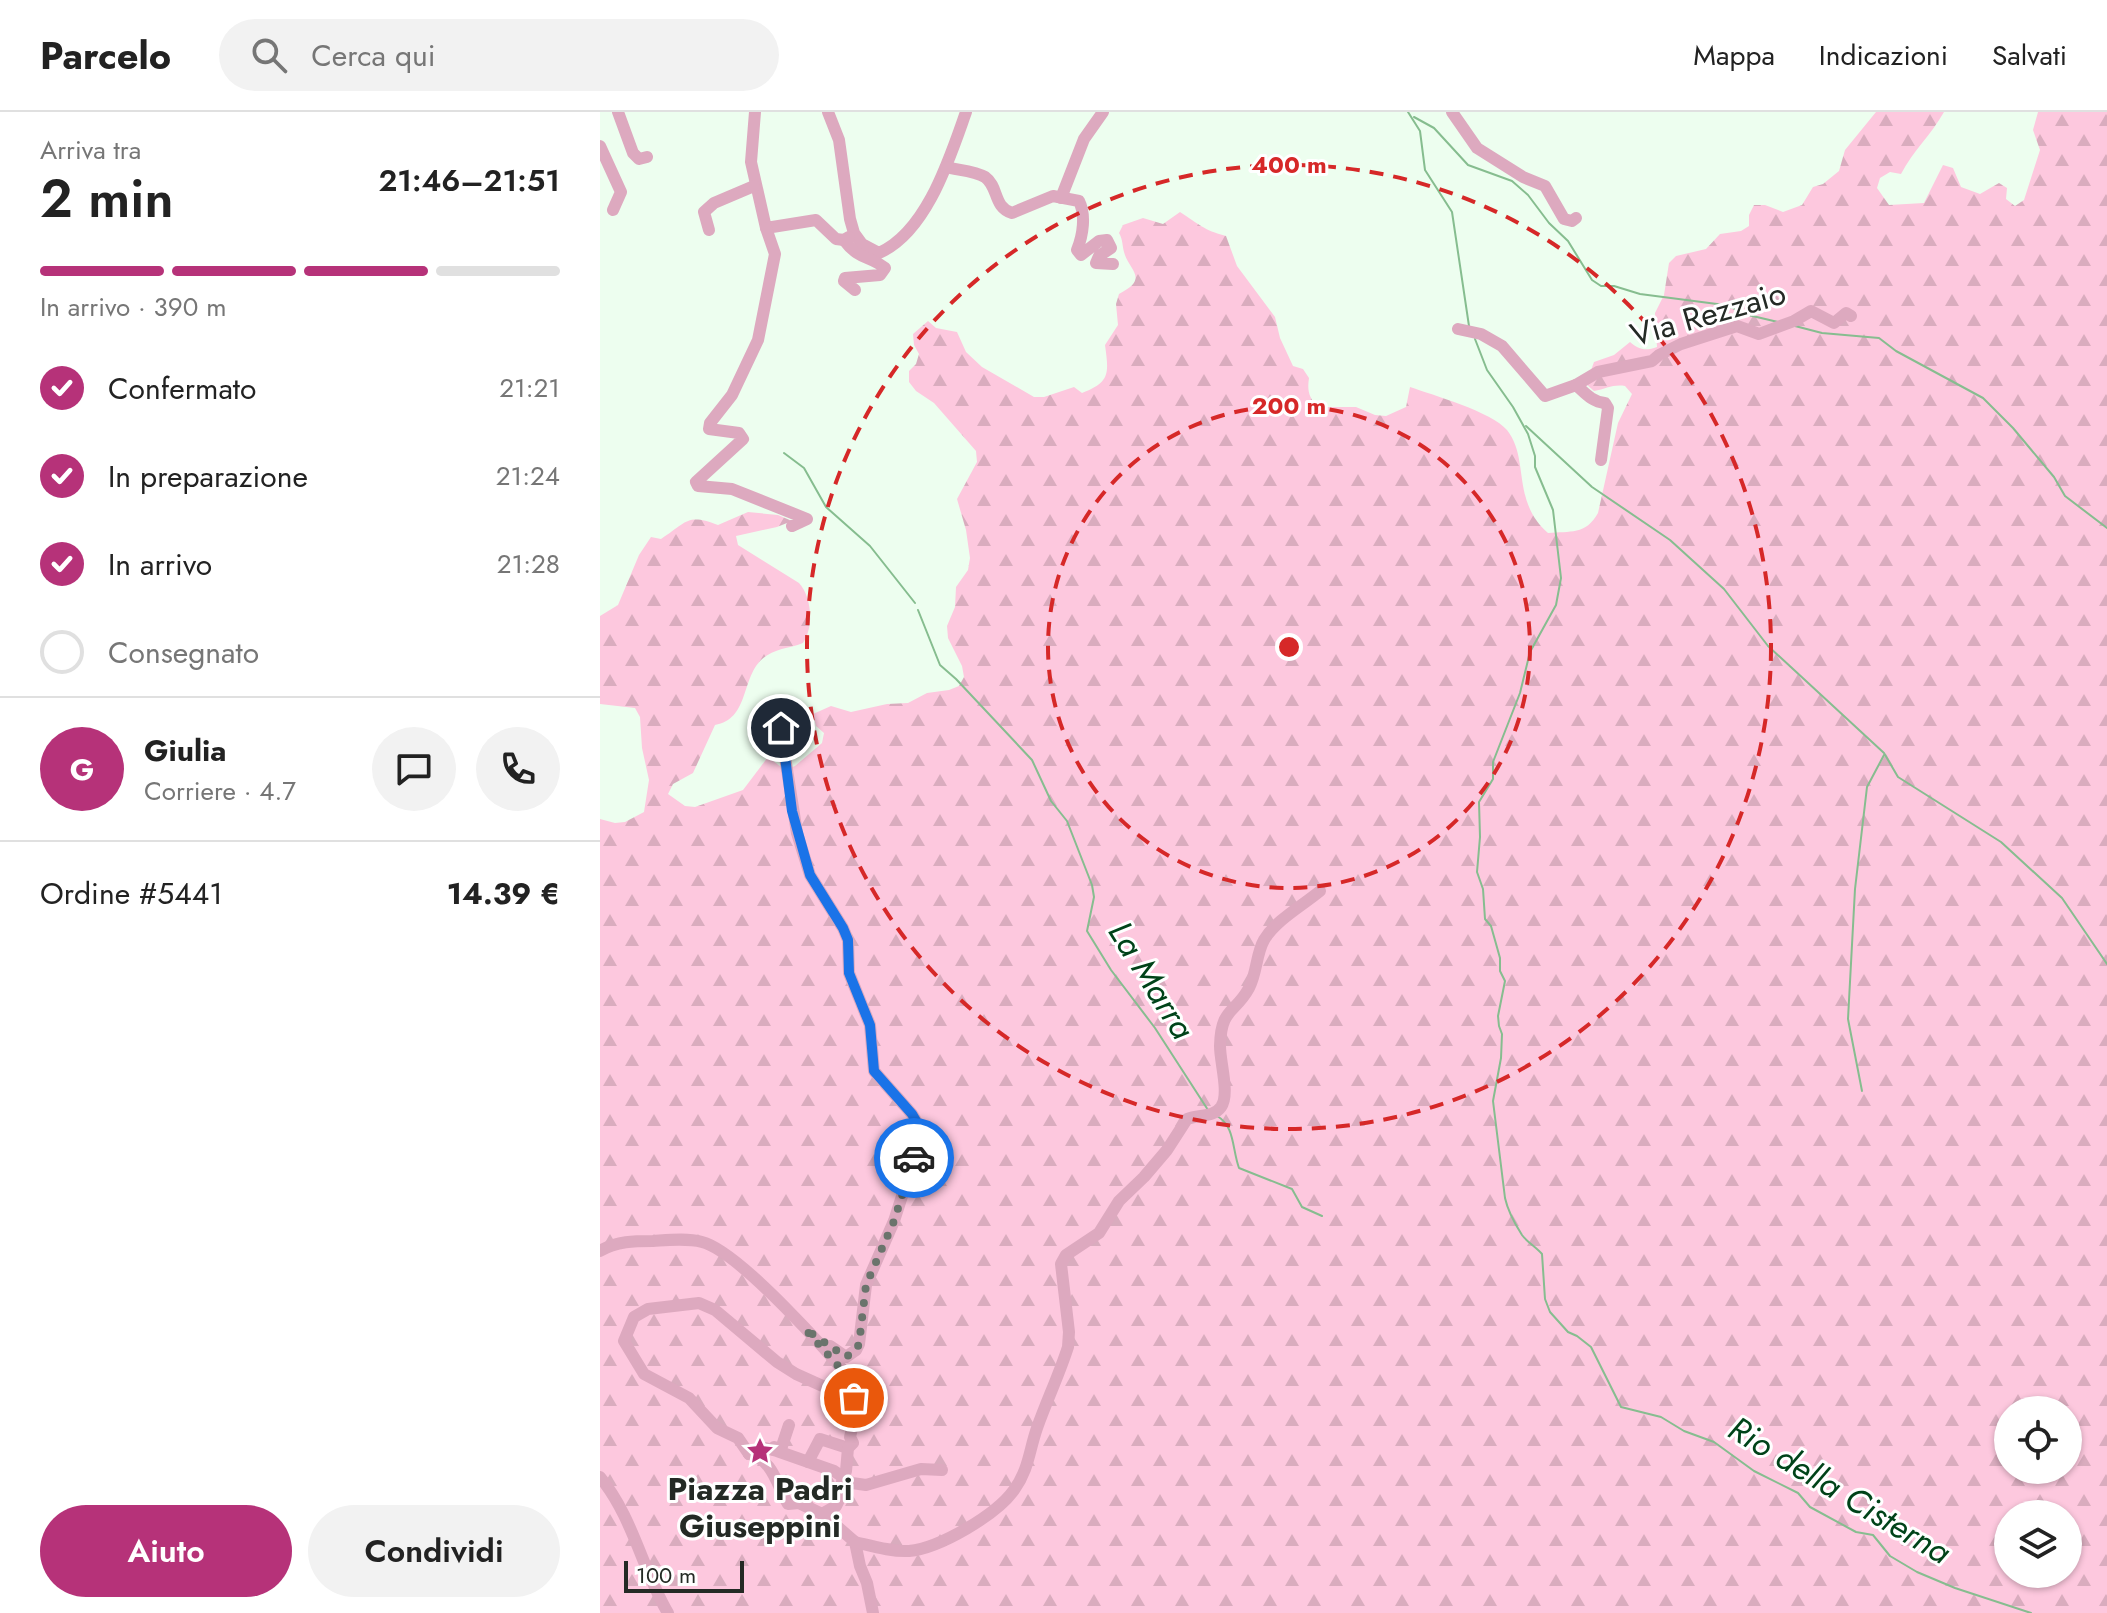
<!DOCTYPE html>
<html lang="it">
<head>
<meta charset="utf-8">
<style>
  :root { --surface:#fff; --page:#f2f2f2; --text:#222; --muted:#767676; --line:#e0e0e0; --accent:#b63279 }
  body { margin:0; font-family:Jost,sans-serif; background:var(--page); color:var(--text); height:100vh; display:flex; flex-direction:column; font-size:30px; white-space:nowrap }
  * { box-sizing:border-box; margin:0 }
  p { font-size:26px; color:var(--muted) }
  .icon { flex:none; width:44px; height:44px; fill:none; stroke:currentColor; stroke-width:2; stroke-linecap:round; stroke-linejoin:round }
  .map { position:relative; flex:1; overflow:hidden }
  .panel { display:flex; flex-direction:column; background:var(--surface); width:600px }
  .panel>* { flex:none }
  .fabs { position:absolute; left:1394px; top:1284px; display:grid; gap:16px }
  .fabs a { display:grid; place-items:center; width:88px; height:88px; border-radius:50%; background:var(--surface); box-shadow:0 2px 6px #0004; font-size:40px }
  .scale { position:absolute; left:24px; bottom:20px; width:120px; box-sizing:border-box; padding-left:8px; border:4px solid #242a25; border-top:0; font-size:22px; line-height:28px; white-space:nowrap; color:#242a25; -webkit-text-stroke:6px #fff; paint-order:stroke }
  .pin { position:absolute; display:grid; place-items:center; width:68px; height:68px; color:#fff; margin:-34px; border:4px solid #fff; border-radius:50%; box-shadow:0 2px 8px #0007 }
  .courier { position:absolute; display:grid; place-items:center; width:80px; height:80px; margin:-40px; border:6px solid #1a73e8; border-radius:50%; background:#fff; color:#222; box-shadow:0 2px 10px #0007 }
  .overview em { font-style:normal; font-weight:600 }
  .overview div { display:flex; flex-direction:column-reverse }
  .overview { display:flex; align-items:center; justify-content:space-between; height:136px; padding:0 40px }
  h1 { font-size:52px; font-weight:600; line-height:60px }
  .bar { display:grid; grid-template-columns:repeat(4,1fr); gap:12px 8px; align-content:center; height:96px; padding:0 40px }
  .bar i { height:10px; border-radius:6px; background:var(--line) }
  .bar .on { background:var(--accent) }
  .bar p { grid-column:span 4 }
  .line { display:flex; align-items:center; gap:20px; padding:0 40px; border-top:2px solid var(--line) }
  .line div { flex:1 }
  .round { display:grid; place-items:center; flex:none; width:84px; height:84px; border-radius:42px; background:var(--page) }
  ol { padding:0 40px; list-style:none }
  li { display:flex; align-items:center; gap:24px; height:88px }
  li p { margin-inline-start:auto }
  li .icon { padding:8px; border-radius:50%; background:var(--accent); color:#fff; stroke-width:4 }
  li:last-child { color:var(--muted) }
  li i { width:44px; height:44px; border:4px solid var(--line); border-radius:50% }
  .button { display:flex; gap:16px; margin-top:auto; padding:16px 40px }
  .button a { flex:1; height:92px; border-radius:48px; background:var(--accent); color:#fff; font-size:32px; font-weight:600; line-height:92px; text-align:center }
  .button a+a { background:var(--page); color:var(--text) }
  header { display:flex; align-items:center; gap:48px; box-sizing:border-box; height:112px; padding:0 40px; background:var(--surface); border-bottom:2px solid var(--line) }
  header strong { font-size:38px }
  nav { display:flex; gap:44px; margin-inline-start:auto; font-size:28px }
  .search { width:560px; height:72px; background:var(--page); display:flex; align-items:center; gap:20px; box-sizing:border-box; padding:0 28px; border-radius:44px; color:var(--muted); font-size:30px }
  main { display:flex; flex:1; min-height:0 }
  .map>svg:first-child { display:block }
  .forest { fill:url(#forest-firs); fill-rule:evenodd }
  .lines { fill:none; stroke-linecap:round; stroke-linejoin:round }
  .stream { stroke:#86bd8f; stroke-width:2 }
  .minor { stroke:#dda9bf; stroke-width:12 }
  .done { stroke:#6a746c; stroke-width:8; stroke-dasharray:0 14.4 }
  .route { stroke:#1a73e8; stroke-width:10 }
  .ring { fill:none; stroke:#d62828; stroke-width:4; stroke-dasharray:14 10 }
  .labels { text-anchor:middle; stroke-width:6; stroke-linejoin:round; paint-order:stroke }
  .street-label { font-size:32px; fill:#242a25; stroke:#fff }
  .poi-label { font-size:32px; font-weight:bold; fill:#242a25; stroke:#fff }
  .water-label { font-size:34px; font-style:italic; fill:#004319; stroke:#fff }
  .centre { fill:#d62828; stroke:#fff; stroke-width:4 }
  .ring-label { font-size:24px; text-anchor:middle; font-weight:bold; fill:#d62828; stroke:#fff; stroke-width:6; stroke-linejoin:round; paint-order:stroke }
</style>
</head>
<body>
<header>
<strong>Parcelo</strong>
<div class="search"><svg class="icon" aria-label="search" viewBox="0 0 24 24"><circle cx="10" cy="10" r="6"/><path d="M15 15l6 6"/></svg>Cerca qui</div>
<nav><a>Mappa</a><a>Indicazioni</a><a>Salvati</a></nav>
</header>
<main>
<section class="panel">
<div class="overview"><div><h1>2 min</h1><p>Arriva tra</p></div><em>21:46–21:51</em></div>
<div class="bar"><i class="on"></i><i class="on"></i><i class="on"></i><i></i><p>In arrivo · 390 m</p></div>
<ol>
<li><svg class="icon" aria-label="check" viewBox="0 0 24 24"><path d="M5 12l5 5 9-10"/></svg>Confermato<p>21:21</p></li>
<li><svg class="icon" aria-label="check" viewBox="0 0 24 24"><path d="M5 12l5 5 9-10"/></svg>In preparazione<p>21:24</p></li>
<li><svg class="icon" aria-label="check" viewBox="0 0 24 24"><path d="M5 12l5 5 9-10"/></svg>In arrivo<p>21:28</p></li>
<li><i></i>Consegnato</li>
</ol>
<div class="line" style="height:144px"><b class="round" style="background:var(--accent);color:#fff">G</b><div><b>Giulia</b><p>Corriere · 4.7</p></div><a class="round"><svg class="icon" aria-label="chat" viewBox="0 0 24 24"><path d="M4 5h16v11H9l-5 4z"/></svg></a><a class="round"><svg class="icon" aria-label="phone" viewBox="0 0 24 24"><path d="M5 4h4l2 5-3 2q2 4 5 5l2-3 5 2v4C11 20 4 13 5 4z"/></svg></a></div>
<div class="line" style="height:104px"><div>Ordine #5441</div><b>14.39 €</b></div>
<div class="button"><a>Aiuto</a><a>Condividi</a></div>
</section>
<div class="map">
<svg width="1507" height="1501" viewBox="0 0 1507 1501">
  <defs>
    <pattern id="forest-firs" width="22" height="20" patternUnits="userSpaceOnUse" patternTransform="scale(2)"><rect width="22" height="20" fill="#fdc8de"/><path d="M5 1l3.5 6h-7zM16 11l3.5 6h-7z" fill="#d9acbe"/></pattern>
  </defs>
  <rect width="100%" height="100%" fill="#edfeef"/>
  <!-- forest -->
  <path class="forest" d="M1276 0H1344C1331 23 1313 39 1301 62L1290 60 1280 66 1277 76 1289 93 1324 91 1343 53 1353 56 1361 75 1380 82 1399 71 1407 76 1406 87 1415 94 1424 88 1440 38 1433 18 1438 0H1507V1501H0V707L15 711 25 710 44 700 49 668 42 636 40 605 35 596 0 592V504L18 493 39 443 51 425 61 427C87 410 87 401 118 413L148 400 178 403 192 409 177 415 136 424 138 433 199 471C212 485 214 515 203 531 188 537 174 536 161 548 141 568 149 607 115 613L93 661 73 672 68 682 85 694 95 695 143 678 168 645 185 658 195 654 222 631 224 621 216 614 213 602 231 594 251 600 287 592 308 591 327 581 349 578 359 574 364 565 362 554 348 526 347 514 355 495 356 475 368 458 370 446 366 418 357 387 377 350 376 339 334 291 316 279 309 270V259L316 252 319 242 314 233 313 222 328 209 336 216 357 220 366 240 382 255 434 285H444L474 275 482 281C510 270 509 262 505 233L518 213 516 192 519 182C550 166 529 159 524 140 522 133 523 128 519 121L523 113 543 106 563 112 580 100C599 112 603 118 626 124L637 154 675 205 680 226 693 254 703 257 709 266C707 279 709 286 718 295H756L775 303 786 304 806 295 810 275C833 283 892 300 907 318 930 347 911 389 948 421 970 419 986 423 998 401L1018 311 1032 282 1025 274C1013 272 1006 277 994 279L986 272 994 250 1014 243 1030 230C1039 238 1046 239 1057 235L1055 201 1064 183 1069 151 1076 144 1106 137 1120 122 1141 119 1149 114V103L1154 93H1165L1183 100 1202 93 1213 75 1223 72 1239 59 1245 38ZM1408 1298H1468V1358H1408ZM1408 1402H1468V1462H1408Z"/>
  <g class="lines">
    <!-- stream -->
    <g class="stream">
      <path d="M808 0 820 19 825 58 852 100 869 214"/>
      <path d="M814 5 834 16 868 53 912 69 928 83 949 111 968 129 992 168 1001 174H1014L1040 182 1117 192 1133 196 1144 202 1178 210"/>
      <path d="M1195 214 1222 221 1279 226 1296 239 1383 286 1413 316 1454 365 1465 384 1507 416"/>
      <path d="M875 227 887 258 913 295 928 322 935 344V355L953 398 961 466 956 493 930 540 920 581 893 650V667L879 690 880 725 877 760 883 777 885 807 891 814 900 846V859L905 869 898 904 899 914 902 922 901 946 893 989 905 1086C908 1100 915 1112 922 1123 927 1130 936 1135 942 1142L945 1187 950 1200 968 1220 977 1224 991 1235 1021 1295 1061 1305 1084 1319 1114 1330 1154 1359 1198 1381 1210 1395 1256 1420 1273 1423 1290 1444 1317 1460 1355 1476 1431 1501"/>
      <path d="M926 314 992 375 1070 428 1124 477 1168 534 1284 641 1298 665 1401 730 1462 786 1507 852"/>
      <path d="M184 341 204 356 226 395 270 434 315 491"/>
      <path d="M318 498 340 553 356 567 432 648 451 689 467 709 492 773 494 785 487 819 511 858 555 916 608 998"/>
      <path d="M1262 979 1248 907 1255 777 1267 675 1284 643"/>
      <path d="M617 1004C635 1014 632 1037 639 1056L692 1077 702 1095 722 1104"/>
    </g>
    <!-- minor -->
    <g class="minor">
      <path d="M18 0 33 41 39 47 47 45"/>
      <path d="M155 0 151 50 166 116 216 108 236 127 244 128"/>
      <path d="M228 0 239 28 250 107 254 121 262 132 279 141C327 120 350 45 366 0"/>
      <path d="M852 0 877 36 923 65 945 74 964 107 972 109 976 106"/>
      <path d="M0 34 21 80 13 98"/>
      <path d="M346 55C357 58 375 59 385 65 399 75 393 95 412 101L453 84 479 89C486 103 483 123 477 138L481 143 499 129 507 128 511 136 499 144 496 151 513 152"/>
      <path d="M461 86 484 27 503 0"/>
      <path d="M166 116 175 142 158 228 132 283 110 311 109 317 139 321 143 327 96 370 98 374 132 377 207 407 192 414"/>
      <path d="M109 118 104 100 114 91 154 74"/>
      <path d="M249 125 244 128C260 149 269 143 285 156L280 163 245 166 244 169 255 178"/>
      <path d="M858 217 881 222 902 234 945 284 976 273C985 281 992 290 1005 291L1008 296 1001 348"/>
      <path d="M976 273 998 260 1052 249 1059 243 1081 232 1137 214 1159 222 1194 209 1211 199 1234 211 1246 201 1251 204"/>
      <path d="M181 616 186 623 185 645 197 721 210 763 243 816 248 828 249 861 270 913 274 959 312 1002 319 1014V1031L294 1109 266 1173 259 1232 256 1238 246 1245 230 1234"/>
      <path d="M0 1139C16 1129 35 1129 53 1129 69 1128 87 1126 102 1130 139 1139 232 1244 258 1276V1284L247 1285 196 1262 177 1250 115 1198 99 1191 48 1197 34 1205 24 1229 44 1262 89 1286 117 1316 138 1326 149 1342"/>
      <path d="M174 1338V1335L181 1337 189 1313"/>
      <path d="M149 1342C173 1347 177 1374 188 1392L199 1391 224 1403 255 1430 260 1454 267 1471 273 1501"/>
      <path d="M149 1342 165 1336 177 1339 234 1359 252 1371 266 1373 321 1357 342 1358"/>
      <path d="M208 1350 220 1327 248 1336"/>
      <path d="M0 1365C33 1405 42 1457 68 1501"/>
      <path d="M222 1402 236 1394 240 1386 237 1384 246 1359 248 1336 253 1331 250 1325 253 1312H257L269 1287"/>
      <path d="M255 1430C272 1434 292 1440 309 1439 340 1436 396 1403 414 1378 429 1357 429 1339 437 1316 447 1288 459 1263 468 1235L469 1220 461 1152 466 1143 499 1121 519 1089 544 1065 567 1038 587 1007C599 1002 613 1006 621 995 630 982 620 951 620 934 621 895 635 902 649 876 657 861 656 842 664 828 676 808 702 794 720 779"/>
    </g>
  </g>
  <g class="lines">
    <!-- done -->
    <path class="done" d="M254 1286 258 1284V1276L205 1217 246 1245 256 1238 259 1232 266 1173 294 1109 314 1046"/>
    <!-- route -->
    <path class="route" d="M181 616 186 623 185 645 192 699 210 763 243 816 248 828 249 861 270 913 274 959 312 1002 319 1014V1031L314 1046"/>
  </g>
  <!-- distance rings -->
  <g class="ring">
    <circle cx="689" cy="535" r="241"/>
    <circle cx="689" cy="535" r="482"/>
  </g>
  <!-- icons -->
  <defs>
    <g id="sight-bare" transform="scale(2.16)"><path d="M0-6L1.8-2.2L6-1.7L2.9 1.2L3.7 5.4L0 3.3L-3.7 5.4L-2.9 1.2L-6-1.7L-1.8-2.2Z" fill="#b63279" stroke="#fff" stroke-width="2.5" paint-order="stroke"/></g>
  </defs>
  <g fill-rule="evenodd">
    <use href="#sight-bare" x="160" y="1339"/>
  </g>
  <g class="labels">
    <!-- street labels -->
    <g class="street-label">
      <text transform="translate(1108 202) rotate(-16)" y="11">Via Rezzaio</text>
    </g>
    <!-- poi labels -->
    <g class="poi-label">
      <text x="160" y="1388">Piazza Padri<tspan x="160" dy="37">Giuseppini</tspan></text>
    </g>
    <!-- water labels -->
    <g class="water-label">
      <text transform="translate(552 868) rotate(58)" y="12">La Marra</text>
      <text transform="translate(1240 1378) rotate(31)" y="12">Rio della Cisterna</text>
    </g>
  </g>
  <circle cx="689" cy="535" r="12" class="centre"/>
  <g class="ring-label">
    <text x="689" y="61">400 m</text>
    <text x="689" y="302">200 m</text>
  </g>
</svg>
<div class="fabs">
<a><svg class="icon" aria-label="locate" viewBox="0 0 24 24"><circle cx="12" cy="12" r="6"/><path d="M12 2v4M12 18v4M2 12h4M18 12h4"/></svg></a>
<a><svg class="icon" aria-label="layers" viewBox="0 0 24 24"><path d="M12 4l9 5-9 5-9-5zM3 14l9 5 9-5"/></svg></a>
</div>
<div class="scale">100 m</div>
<div class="pin" style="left:254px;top:1286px;background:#ea580c"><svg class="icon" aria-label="bag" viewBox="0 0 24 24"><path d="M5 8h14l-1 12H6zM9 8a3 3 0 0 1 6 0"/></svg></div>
<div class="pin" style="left:181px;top:616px;background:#1f2937"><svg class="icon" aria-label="home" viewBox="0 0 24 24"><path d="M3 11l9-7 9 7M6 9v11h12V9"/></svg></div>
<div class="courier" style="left:314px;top:1046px"><svg class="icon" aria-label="car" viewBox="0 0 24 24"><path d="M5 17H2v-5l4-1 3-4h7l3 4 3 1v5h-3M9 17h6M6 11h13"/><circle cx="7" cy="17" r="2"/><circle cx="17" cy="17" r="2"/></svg></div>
</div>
</main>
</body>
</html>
